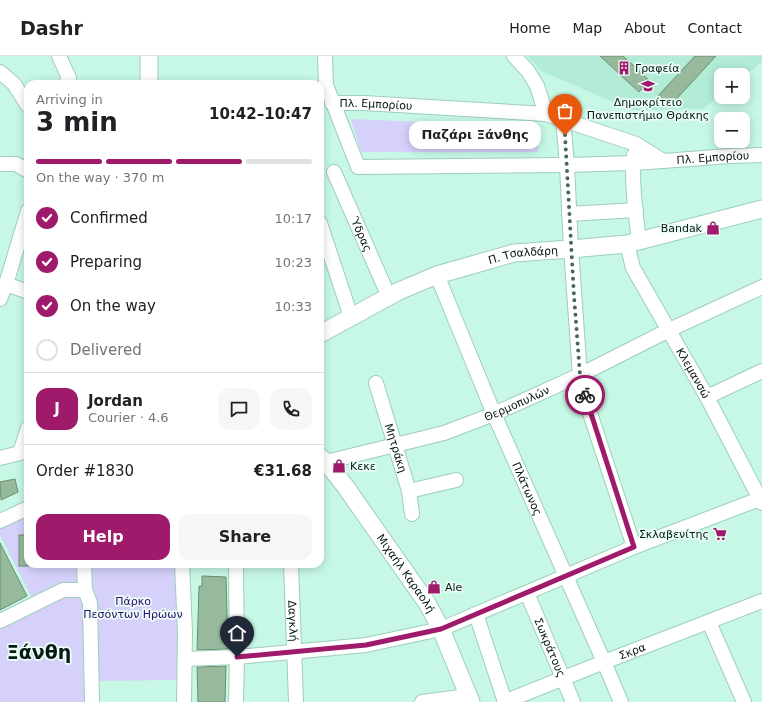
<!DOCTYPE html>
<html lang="en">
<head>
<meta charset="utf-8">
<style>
  :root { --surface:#fff; --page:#f6f6f6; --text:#202124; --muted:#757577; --line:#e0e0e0; --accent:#9f1a6a }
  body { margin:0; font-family:"DejaVu Sans",sans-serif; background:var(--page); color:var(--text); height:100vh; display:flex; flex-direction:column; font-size:15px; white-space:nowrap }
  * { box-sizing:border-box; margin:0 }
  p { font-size:13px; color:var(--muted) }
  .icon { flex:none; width:22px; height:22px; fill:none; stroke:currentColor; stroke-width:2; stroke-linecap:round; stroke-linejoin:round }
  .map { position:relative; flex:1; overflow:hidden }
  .sheet { position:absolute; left:24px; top:24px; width:300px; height:488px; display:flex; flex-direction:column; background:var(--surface); border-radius:12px; box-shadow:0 2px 10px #0003 }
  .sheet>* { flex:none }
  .controls { position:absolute; left:714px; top:12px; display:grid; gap:8px }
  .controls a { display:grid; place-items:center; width:36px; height:36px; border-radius:8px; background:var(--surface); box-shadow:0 2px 10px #0003; font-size:20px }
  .pin { position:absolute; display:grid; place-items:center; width:34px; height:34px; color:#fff; margin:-41px -17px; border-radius:50% 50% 50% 0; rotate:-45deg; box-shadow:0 0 4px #0007 }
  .pin .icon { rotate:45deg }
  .courier { position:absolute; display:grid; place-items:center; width:40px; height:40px; margin:-20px; border:3px solid #9f1a6a; border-radius:50%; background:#fff; color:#222; box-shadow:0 1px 5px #0007 }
  .bubble { position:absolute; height:28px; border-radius:12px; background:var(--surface); box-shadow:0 2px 10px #0003; font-size:13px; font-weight:800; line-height:28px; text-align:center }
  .overview em { font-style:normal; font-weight:800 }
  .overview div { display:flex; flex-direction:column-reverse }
  .overview { display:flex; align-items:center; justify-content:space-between; height:68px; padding:0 12px }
  h1 { font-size:26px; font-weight:800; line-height:30px }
  .bar { display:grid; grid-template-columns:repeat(4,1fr); gap:6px 4px; align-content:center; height:48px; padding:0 12px }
  .bar i { height:5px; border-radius:3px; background:var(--line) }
  .bar .active { background:var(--accent) }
  .bar p { grid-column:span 4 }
  .line { display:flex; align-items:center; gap:10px; padding:0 12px; border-top:1px solid var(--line) }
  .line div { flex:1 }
  .round { display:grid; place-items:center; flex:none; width:42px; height:42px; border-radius:12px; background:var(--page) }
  ol { padding:0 12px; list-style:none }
  li { display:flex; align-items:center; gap:12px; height:44px }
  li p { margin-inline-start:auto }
  li .icon { padding:4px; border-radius:50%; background:var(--accent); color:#fff; stroke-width:4 }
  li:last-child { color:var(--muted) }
  li i { width:22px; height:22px; border:2px solid var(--line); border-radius:50% }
  .action { display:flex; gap:8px; margin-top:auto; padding:8px 12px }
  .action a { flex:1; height:46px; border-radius:12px; background:var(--accent); color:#fff; font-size:16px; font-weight:800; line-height:46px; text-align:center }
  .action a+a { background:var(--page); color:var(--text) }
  header { display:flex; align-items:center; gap:24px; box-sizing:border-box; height:56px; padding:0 20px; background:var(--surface); border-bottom:1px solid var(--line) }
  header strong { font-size:19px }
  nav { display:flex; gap:22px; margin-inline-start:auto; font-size:14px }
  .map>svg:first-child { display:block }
  .built { fill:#b2ecd6 }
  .green { fill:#d5d1fb }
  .building { fill:#97ba9c; stroke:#6c8e72 }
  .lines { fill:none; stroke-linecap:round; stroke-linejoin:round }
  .minor-casing { stroke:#9ecebb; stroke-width:16 }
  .major-casing { stroke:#9ecebb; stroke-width:19 }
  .minor { stroke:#fff; stroke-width:14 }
  .major { stroke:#fff; stroke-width:17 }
  .done { stroke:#49675c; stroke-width:4; stroke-dasharray:0 7.2 }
  .route { stroke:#9f1a6a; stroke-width:5 }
  .labels { text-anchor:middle; stroke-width:3.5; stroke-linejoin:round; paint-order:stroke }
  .poi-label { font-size:11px; fill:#061913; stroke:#eafdf6; text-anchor:start }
  .street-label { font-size:11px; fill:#061913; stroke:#eafdf6 }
  .park-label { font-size:11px; fill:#2e0a6c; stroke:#eafdf6 }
  .town-label { font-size:19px; font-weight:bold; fill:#061913; stroke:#eafdf6 }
</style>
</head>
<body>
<header>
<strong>Dashr</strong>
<nav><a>Home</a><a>Map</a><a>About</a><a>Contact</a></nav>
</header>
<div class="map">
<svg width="762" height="646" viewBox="0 0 762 646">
  <rect width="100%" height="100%" fill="#c6f8e5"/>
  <!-- built -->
  <path class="built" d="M528 0H762V6L743 21V19H721V38L703 53 632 54 541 15Z"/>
  <!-- green -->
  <g class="green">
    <path d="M351 63 537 71 538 96H361Z"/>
    <path d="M28 452V508H179L177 624 91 625V646H0V565L35 548 0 479V466Z"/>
  </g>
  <!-- building -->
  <g class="building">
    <path d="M600 0H623L649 24 639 36Z"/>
    <path d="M695 0H716L669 51 657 41Z"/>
    <path d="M15 423 18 436 1 444 0 426Z"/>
    <rect x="19" y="479" width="9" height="31"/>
    <path d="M0 487 27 540 0 554Z"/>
    <path d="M202 520 226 521 228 593 197 594 199 530H202Z"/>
    <path d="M226 610 225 646H198L197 611Z"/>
  </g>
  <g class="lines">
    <!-- minor casing -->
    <g class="minor-casing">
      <g id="minor">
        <path d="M59 0 69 22 66 28"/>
        <path d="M325 0 326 29 358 111 567 109 633 107 663 105"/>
        <path d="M514 0 528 15 537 30 546 58"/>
        <path d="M0 16 14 28 28 50"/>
        <path id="s1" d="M332 47H364L546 58 636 88 663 105 730 100 762 99"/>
        <path d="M563 63 567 109 571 193 580 319 587 348 634 491"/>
        <path d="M634 99C631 124 636 160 639 185"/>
        <path d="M0 108H16L28 115"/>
        <path id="s2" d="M334 116 389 241"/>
        <path d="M569 158 636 154"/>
        <path d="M320 167 351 261"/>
        <path id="s3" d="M627 188 633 212 707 341 762 447"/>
        <path id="s4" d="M437 219 494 358 604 606 621 646"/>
        <path d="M6 228 28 236"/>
        <path d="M0 243 6 228 28 155"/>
        <path id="s5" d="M376 327 409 435 412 458"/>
        <path d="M707 341 762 315"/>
        <path d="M0 402 20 397 28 372"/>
        <path id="s6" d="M326 406 444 377 494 358 580 319 669 274 762 231"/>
        <path d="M409 435 456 424"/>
        <path d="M0 465 28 452"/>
        <path d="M84 508 85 534 90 547 92 646"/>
        <path d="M182 508 185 576 184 646"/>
        <path d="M236 508 237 601 236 646"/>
        <path id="s7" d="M291 508 296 646"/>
        <path id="s8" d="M527 537 573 646"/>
        <path d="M476 558 505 646"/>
        <path d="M0 565 63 534H85"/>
        <path d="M709 566 744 646"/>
        <path d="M185 603 237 601 366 589 441 573 634 491 762 442"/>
        <path d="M422 646 468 640"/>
        <path id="s9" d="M504 646 604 606 762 545"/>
      </g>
    </g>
    <!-- major casing -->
    <g class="major-casing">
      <g id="major">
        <path d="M149 0V28"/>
        <path id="s10" d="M320 278 399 235 437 219 514 197 571 193 627 188 762 153"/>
        <path id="s11" d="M320 401 326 406 345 430 427 547 441 573 471 646"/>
      </g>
    </g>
    <!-- minor -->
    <use href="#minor" class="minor"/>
    <!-- major -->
    <use href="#major" class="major"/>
  </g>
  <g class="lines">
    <!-- done -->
    <path class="done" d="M565 79 574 240 580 319 585 339"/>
    <!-- route -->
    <path class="route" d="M237 601 366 589 441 573 634 491 585 339"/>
  </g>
  <!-- icons -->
  <defs>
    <g id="building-bare" transform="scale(1.08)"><path d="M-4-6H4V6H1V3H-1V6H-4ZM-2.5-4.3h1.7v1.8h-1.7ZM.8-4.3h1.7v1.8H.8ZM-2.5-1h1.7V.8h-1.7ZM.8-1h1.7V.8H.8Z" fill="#9f1a6a" stroke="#eafdf6" stroke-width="2.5" paint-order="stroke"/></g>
    <g id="university-bare" transform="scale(1.08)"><path d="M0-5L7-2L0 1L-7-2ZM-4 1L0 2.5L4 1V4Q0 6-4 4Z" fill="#9f1a6a" stroke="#eafdf6" stroke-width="2.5" paint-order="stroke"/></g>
    <g id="shop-bare" transform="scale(1.08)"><path d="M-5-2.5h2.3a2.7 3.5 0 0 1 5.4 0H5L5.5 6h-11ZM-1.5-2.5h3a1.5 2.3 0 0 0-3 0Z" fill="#9f1a6a" stroke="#eafdf6" stroke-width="2.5" paint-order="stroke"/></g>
    <g id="supermarket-bare" transform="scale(1.08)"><path d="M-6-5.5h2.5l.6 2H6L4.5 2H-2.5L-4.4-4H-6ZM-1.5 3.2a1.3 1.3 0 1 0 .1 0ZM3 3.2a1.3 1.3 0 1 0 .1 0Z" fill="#9f1a6a" stroke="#eafdf6" stroke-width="2.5" paint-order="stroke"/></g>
  </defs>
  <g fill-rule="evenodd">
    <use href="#building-bare" x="624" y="12"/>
    <use href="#university-bare" x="648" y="30"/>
    <use href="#shop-bare" x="713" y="172"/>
    <use href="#shop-bare" x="339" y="410"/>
    <use href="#supermarket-bare" x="720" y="478"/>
    <use href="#shop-bare" x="434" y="531"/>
  </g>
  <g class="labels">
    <!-- poi labels -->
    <g class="poi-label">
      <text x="635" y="16">Γραφεία</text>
      <text x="648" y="50" text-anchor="middle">Δημοκρίτειο<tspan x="648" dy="13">Πανεπιστήμιο Θράκης</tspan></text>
      <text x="702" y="176" text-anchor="end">Bandak</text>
      <text x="350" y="414">Κεκε</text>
      <text x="709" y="482" text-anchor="end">Σκλαβενίτης</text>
      <text x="445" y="535">Ale</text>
    </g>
    <!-- street labels -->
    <g class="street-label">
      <text dy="4" stroke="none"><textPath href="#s1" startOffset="44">Πλ. Εμπορίου</textPath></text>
      <text dy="4" stroke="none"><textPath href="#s1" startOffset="391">Πλ. Εμπορίου</textPath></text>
      <text dy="4" stroke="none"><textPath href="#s2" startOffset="68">Ύδρας</textPath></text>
      <text dy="4" stroke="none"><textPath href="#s10" startOffset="220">Π. Τσαλδάρη</textPath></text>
      <text dy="4" stroke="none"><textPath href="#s3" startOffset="146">Κλεμανσώ</textPath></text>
      <text dy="4" stroke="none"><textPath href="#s6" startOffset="200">Θερμοπυλών</textPath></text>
      <text dy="4" stroke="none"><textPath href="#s5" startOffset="68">Μητράκη</textPath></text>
      <text dy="4" stroke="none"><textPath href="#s4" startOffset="232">Πλάτωνος</textPath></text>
      <text dy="4" stroke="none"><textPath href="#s11" startOffset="145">Μιχαήλ Καραολή</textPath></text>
      <text dy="4" stroke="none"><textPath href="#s7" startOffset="57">Δαγκλή</textPath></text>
      <text dy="4" stroke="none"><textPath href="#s8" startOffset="59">Σωκράτους</textPath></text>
      <text dy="4" stroke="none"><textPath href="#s9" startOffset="138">Σκρα</textPath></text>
    </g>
    <!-- park labels -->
    <g class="park-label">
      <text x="133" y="549">Πάρκο<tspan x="133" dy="13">Πεσόντων Ηρώων</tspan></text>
    </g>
    <!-- town labels -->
    <g class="town-label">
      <text x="39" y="603">Ξάνθη</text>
    </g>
  </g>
</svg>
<div class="controls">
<a>+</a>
<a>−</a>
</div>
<div class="pin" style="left:565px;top:79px;background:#ea580c"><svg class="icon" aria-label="bag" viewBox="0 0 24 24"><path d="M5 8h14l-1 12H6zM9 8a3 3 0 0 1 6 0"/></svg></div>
<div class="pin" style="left:237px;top:601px;background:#1f2937"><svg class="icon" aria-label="home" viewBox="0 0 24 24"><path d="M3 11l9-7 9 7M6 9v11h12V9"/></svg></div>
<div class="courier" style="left:585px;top:339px"><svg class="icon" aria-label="bike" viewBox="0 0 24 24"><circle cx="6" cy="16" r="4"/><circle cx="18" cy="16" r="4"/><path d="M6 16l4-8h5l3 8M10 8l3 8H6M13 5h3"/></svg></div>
<div class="bubble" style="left:409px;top:65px;width:132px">Παζάρι Ξάνθης</div>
<section class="sheet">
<div class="overview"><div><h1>3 min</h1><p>Arriving in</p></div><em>10:42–10:47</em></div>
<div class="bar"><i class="active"></i><i class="active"></i><i class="active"></i><i></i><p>On the way · 370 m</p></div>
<ol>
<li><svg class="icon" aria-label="check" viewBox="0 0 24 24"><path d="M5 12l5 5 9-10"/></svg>Confirmed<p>10:17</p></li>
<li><svg class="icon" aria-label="check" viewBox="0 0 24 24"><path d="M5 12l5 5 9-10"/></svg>Preparing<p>10:23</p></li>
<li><svg class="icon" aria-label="check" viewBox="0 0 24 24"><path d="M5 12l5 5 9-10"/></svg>On the way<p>10:33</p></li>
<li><i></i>Delivered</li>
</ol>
<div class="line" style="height:72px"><b class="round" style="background:var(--accent);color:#fff">J</b><div><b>Jordan</b><p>Courier · 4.6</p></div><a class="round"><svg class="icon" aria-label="chat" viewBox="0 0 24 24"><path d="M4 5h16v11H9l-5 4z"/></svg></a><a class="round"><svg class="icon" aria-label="phone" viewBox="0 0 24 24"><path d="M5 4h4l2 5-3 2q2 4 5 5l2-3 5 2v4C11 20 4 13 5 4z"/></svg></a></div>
<div class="line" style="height:52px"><div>Order #1830</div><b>€31.68</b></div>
<div class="action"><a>Help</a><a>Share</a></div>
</section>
</div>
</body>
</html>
